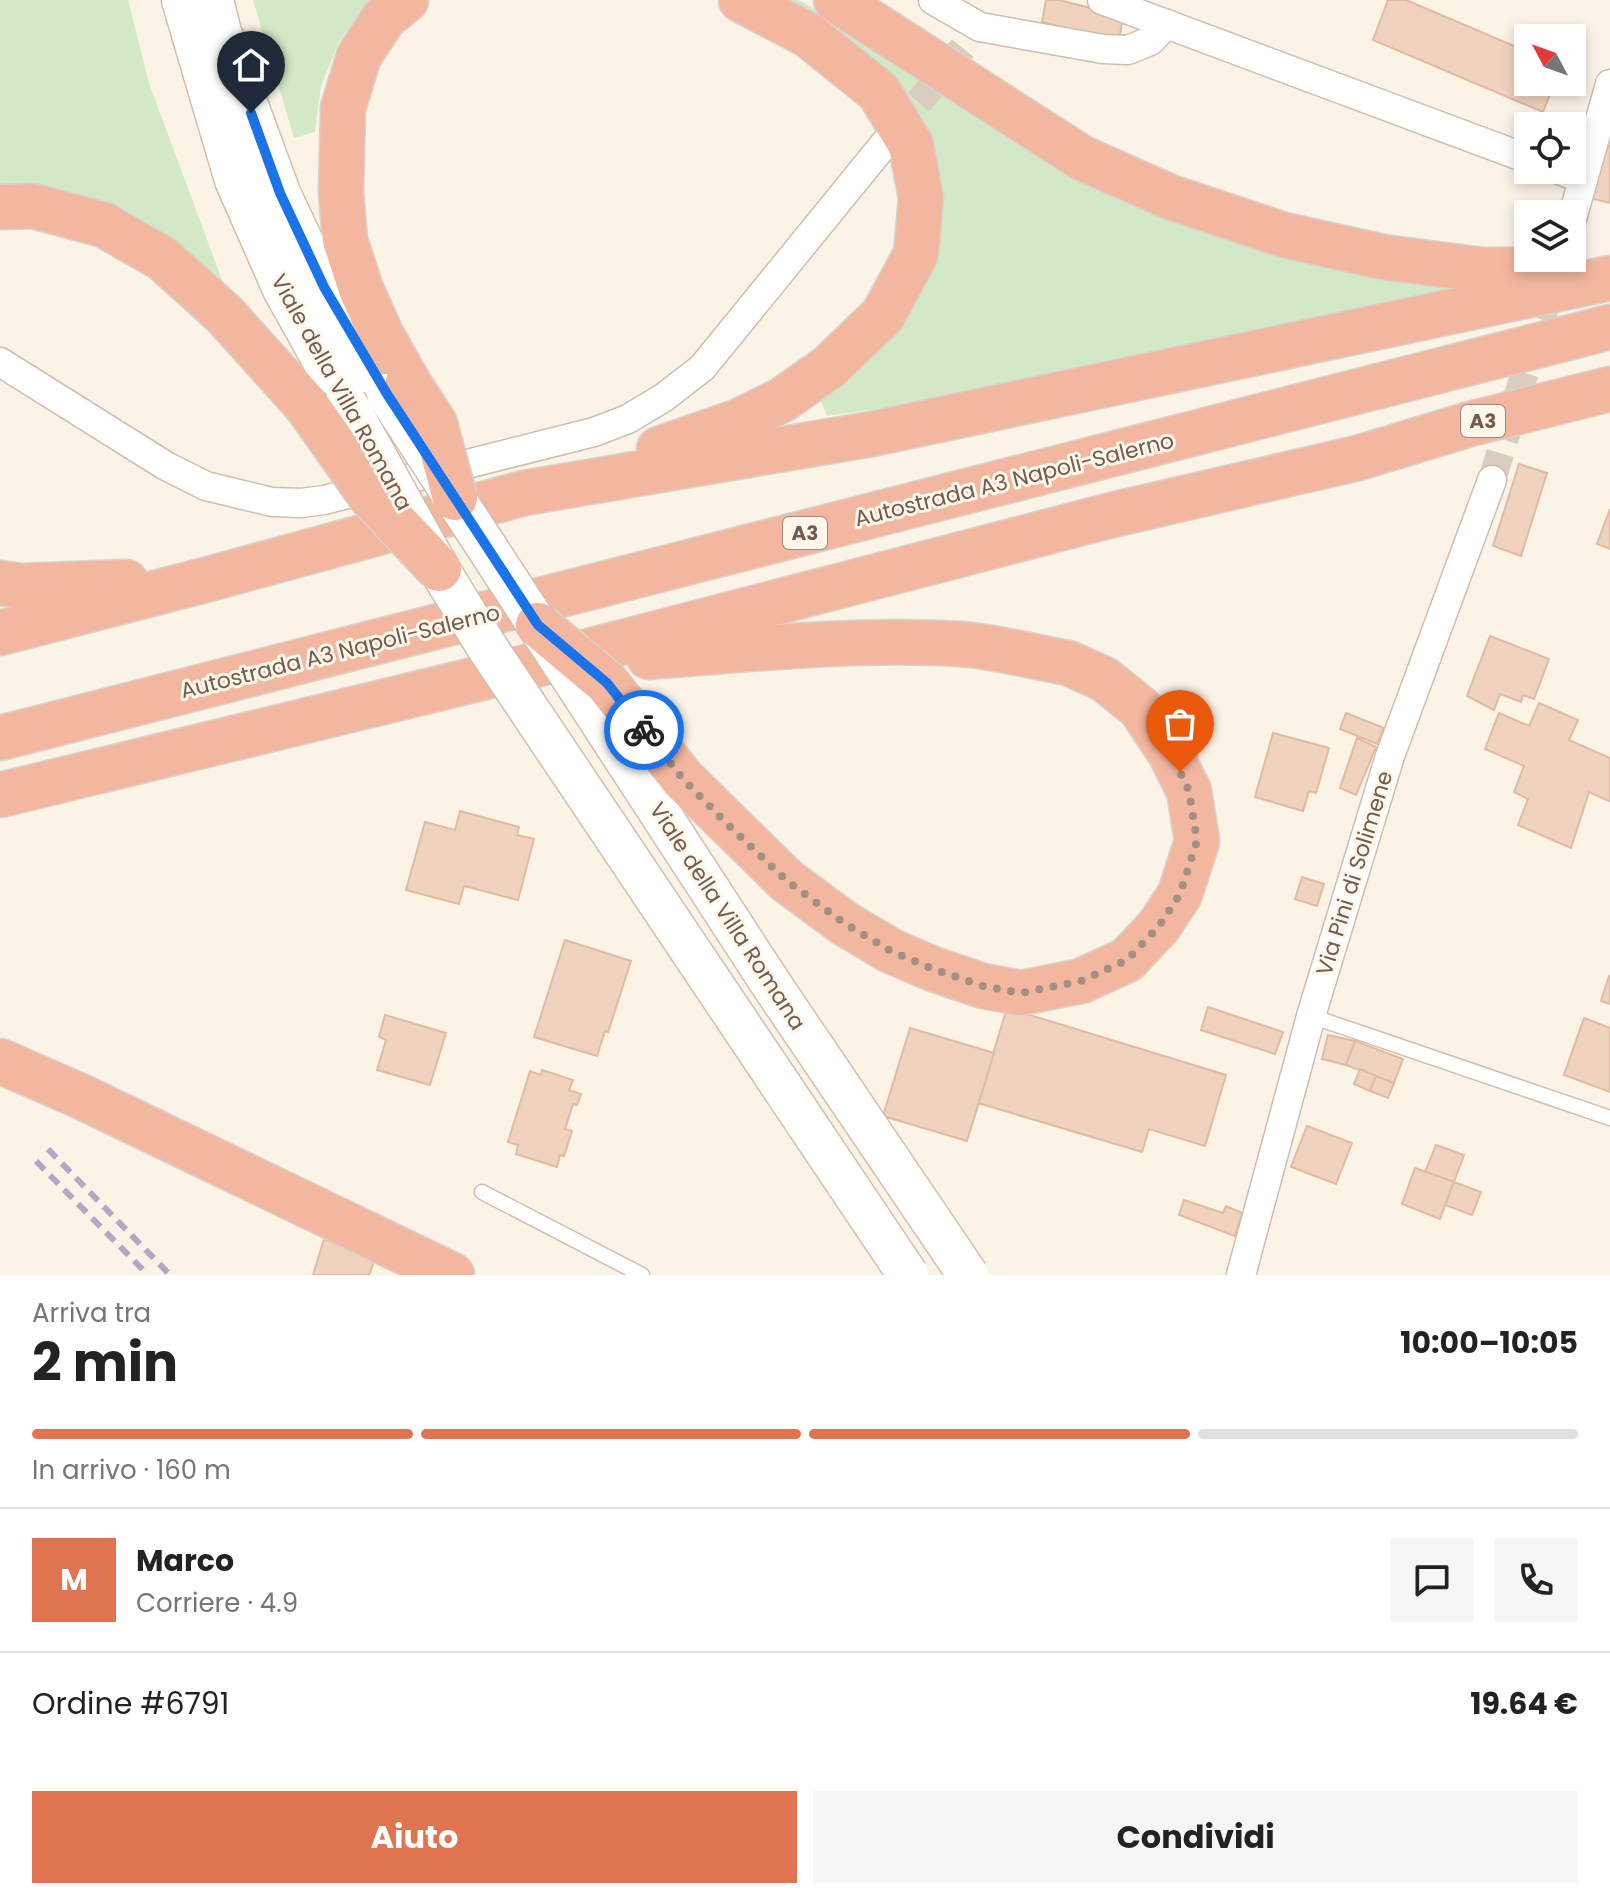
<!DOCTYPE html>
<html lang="it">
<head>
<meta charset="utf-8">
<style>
  :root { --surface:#fff; --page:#f6f6f6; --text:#222; --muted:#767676; --line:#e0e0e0; --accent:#e07350 }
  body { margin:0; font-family:Poppins,sans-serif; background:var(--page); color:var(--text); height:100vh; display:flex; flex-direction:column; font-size:30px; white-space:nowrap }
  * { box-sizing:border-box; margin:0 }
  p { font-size:26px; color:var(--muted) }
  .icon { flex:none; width:44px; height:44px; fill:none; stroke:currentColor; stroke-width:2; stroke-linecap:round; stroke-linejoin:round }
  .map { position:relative; height:1275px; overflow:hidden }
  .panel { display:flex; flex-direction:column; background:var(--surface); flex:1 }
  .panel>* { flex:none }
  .needle { width:52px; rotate:311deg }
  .fabs { position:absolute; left:1514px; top:24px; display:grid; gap:16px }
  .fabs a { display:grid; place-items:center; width:72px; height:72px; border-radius:0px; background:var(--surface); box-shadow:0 4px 12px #0003; font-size:40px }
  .pin { position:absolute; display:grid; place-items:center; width:68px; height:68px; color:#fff; margin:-82px -34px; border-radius:50% 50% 50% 0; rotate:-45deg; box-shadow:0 0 8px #0007 }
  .pin .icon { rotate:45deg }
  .courier { position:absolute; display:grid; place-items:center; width:80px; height:80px; margin:-40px; border:6px solid #1a73e8; border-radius:50%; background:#fff; color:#222; box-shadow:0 2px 10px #0007 }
  .overview em { font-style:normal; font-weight:700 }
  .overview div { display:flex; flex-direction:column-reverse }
  .overview { display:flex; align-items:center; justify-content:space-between; height:136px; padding:0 32px }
  h1 { font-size:52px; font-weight:700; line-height:60px }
  .bar { display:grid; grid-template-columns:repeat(4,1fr); gap:12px 8px; align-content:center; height:96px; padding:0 32px }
  .bar i { height:10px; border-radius:6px; background:var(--line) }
  .bar .on { background:var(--accent) }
  .bar p { grid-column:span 4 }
  .line { display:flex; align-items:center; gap:20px; padding:0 32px; border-top:2px solid var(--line) }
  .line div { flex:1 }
  .round { display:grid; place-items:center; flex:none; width:84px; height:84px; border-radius:0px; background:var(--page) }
  .primary-button { display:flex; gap:16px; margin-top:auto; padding:16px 32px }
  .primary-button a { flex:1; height:92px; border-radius:0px; background:var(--accent); color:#fff; font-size:32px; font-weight:700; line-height:92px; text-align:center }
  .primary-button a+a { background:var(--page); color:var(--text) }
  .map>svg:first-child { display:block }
  .green { fill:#d3e9c5 }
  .building { fill:#f0d3bf; stroke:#e2baa0; stroke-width:2 }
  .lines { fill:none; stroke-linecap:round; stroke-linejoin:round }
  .minor-tunnel { stroke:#d9cdc0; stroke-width:28; stroke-dasharray:28 14; stroke-linecap:butt }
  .service-casing { stroke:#cfbeb0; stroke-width:17 }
  .minor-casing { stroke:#cfbeb0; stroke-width:31 }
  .secondary-casing { stroke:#d2bead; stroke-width:43 }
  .motorway-casing { stroke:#d8d1cd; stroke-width:47 }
  .service { stroke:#fff; stroke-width:14 }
  .minor { stroke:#fff; stroke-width:28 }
  .secondary { stroke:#fff; stroke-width:40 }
  .motorway { stroke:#f3b79f; stroke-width:44 }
  .rail { stroke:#b6a5c5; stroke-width:6; stroke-dasharray:12 8; stroke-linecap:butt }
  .secondary-bridge-casing { stroke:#d2bead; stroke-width:43; stroke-linecap:butt }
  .motorway-bridge-casing { stroke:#d8d1cd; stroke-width:47; stroke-linecap:butt }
  .secondary-bridge { stroke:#fff; stroke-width:40 }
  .motorway-bridge { stroke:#f3b79f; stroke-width:44 }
  .done { stroke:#a39082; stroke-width:8; stroke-dasharray:0 14.4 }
  .route { stroke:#1a73e8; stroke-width:10 }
  .labels { text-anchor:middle; stroke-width:6; stroke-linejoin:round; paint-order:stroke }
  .shield { fill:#fef7ec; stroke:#9d8a7c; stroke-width:2 }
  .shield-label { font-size:20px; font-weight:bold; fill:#745b4c }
  .street-label { font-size:22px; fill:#745b4c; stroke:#fef7ec }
</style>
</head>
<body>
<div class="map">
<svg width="1610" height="1275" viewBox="0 0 1610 1275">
  <rect width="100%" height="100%" fill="#fbf3e6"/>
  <!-- green -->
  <g class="green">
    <path d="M0 0H128L149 83 229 299 0 187Z"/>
    <path d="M253 0H369L339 42 321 86 315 132 294 138Z"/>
    <path d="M769 0H798L880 43 1060 162 1451 287 1447 307 1104 376 827 416 818 394 861 359 929 167Z"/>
  </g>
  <!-- building -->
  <g class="building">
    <path d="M1046 0H1059L1123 16 1119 41 1042 22Z"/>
    <path d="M1388 0H1406L1528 52V82H1555L1543 112 1373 40Z"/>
    <path d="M1608 145 1610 146V203L1590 198Z"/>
    <path d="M1519 464 1547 473 1521 556 1493 546Z"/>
    <path d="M1610 509V549L1597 544Z"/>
    <path d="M1490 636 1549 659 1534 699 1523 695 1521 702 1500 694 1494 710 1467 696Z"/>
    <path d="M1539 703 1578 720 1569 740 1610 758V799L1609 801 1589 792 1571 848 1518 825 1528 799 1514 792 1524 766 1485 749 1499 713 1529 726Z"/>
    <path d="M1346 713 1384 728 1377 744 1340 729Z"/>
    <path d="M1273 733 1329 748 1316 793 1309 791 1303 811 1255 797Z"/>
    <path d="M1357 738 1376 747 1356 795 1340 788Z"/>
    <path d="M460 811 519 827 517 835 534 839 518 900 464 886 459 904 406 890 425 822 455 830Z"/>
    <path d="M1302 877 1324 884 1317 906 1295 899Z"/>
    <path d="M565 940 631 961 608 1032 605 1031 597 1056 534 1037Z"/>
    <path d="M1609 976 1610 977V1004L1601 1001Z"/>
    <path d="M1208 1007 1283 1032 1275 1054 1201 1030Z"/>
    <path d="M1007 1008 1226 1075 1205 1146 1149 1129 1142 1152 978 1103Z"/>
    <path d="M385 1015 446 1033 430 1085 377 1070 386 1040 379 1037Z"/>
    <path d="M1584 1018 1610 1028V1092L1564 1075Z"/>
    <path d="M910 1028 994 1053 967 1141 883 1116Z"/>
    <path d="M1328 1035 1355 1041 1346 1065 1322 1059Z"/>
    <path d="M1355 1041 1403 1059 1394 1083 1346 1065Z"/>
    <path d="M1360 1069 1376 1076 1370 1091 1354 1084Z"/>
    <path d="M542 1070 573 1080 569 1090 581 1094 577 1105 573 1104 565 1129 572 1131 564 1156 560 1155 557 1167 516 1154 518 1145 508 1142 530 1071 541 1075Z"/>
    <path d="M1376 1076 1394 1083 1388 1098 1370 1091Z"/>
    <path d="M1307 1126 1352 1143 1336 1184 1291 1167Z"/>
    <path d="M1436 1145 1464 1155 1454 1182 1425 1172Z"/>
    <path d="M1415 1168 1454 1182 1440 1219 1402 1204Z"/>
    <path d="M1454 1182 1481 1192 1472 1215 1445 1205Z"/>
    <path d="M1184 1200 1223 1213 1226 1206 1242 1213 1235 1236 1179 1215Z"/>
    <path d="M324 1239 374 1261 369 1275H313Z"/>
  </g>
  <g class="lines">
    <!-- minor-tunnel -->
    <g class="minor-tunnel">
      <path d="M892 135 963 48"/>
      <path d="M1492 480 1554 278"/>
    </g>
    <!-- service casing -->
    <g class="service-casing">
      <g id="service">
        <path d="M1311 1016 1610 1118"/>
        <path d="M482 1192 642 1275"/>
      </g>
    </g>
    <!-- minor casing -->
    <g class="minor-casing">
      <g id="minor">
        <path d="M933 0 980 27 1103 49 1128 50 1150 41 1167 24"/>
        <path d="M1102 0 1528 159"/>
        <path d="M1559 170 1583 179"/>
        <path d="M1572 219 1610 84"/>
        <path d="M0 362 166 466 206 486 272 502 301 503 324 500 594 432 628 419 663 398 702 368 886 142"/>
        <path d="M1241 1275 1311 1016 1390 756 1492 480"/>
      </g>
    </g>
    <!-- secondary casing -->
    <g class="secondary-casing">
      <g id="secondary">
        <path d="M182 0 235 180 283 289 346 402"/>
        <path d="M213 0 221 32 280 193 324 287 387 394"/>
      </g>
    </g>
    <!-- motorway casing -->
    <g class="motorway-casing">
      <g id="motorway">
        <path d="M406 0 384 18 359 56 343 108 341 192 345 240 361 289 381 334 408 382"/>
        <path d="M836 0 1082 158 1170 197 1284 235 1383 257 1483 270 1560 269"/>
        <path d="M0 207 33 206 104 225 163 259 224 314 306 405"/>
        <path d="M659 449 737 422 782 400 829 367 883 315 916 254 921 198 911 145 879 92 808 35 741 0"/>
        <path d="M0 583 20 586 126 582"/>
        <path d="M0 633 209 579 524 493 872 434 1610 278"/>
        <path d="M649 657C753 649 856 638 960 644 993 646 1034 657 1068 663"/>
        <path d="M0 738 1610 327"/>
        <path d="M0 795 535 665 1112 515 1358 458 1470 424 1610 389"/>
        <path d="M0 1061 80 1096 452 1275"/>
      </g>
    </g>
    <!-- service -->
    <use href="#service" class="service"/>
    <!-- minor -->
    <use href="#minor" class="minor"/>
    <!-- secondary -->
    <use href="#secondary" class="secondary"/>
    <!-- motorway -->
    <use href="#motorway" class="motorway"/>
    <!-- rail -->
    <g class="rail">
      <path d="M48 1149 170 1275"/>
      <path d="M36 1161 148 1275"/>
    </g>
    <!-- secondary-bridge casing -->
    <g class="secondary-bridge-casing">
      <g id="secondary-bridge">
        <path d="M387 394 773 987 968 1275"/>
        <path d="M346 402 439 569 487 647 908 1275"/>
      </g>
    </g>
    <!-- motorway-bridge casing -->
    <g class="motorway-bridge-casing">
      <g id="motorway-bridge">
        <path d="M408 382 435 424 455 498"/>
        <path d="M306 405 371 497 439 569"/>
        <path d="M538 625 607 683 683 779 787 881 844 923 891 951 933 969 983 986 1021 993 1081 981 1127 960 1159 926 1180 894 1197 841 1189 791 1170 753 1140 708 1104 679 1068 663"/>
      </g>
    </g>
    <!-- secondary-bridge -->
    <use href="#secondary-bridge" class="secondary-bridge"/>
    <!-- motorway-bridge -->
    <use href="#motorway-bridge" class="motorway-bridge"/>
  </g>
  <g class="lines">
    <!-- done -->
    <path class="done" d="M644 730 683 779 724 821 787 881 844 923 891 951 933 969 983 986 1021 993 1081 981 1127 960 1159 926 1180 894 1197 841 1189 791 1180 772"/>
    <!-- route -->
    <path class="route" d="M251 113 280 193 324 287 387 394 538 625 607 683 644 730"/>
  </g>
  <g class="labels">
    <!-- shield labels -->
    <g class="shield">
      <rect x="1461" y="405" width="44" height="32" rx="6"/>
      <rect x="783" y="517" width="44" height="32" rx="6"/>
    </g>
    <g class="shield-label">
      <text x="1483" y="428">A3</text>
      <text x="805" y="540">A3</text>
    </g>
    <!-- street labels -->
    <g class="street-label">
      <text transform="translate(342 392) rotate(61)" y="8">Viale della Villa Romana</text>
      <text transform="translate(1014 479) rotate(-14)" y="8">Autostrada A3 Napoli-Salerno</text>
      <text transform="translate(340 651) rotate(-14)" y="8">Autostrada A3 Napoli-Salerno</text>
      <text transform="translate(1354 873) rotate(-73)" y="8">Via Pini di Solimene</text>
      <text transform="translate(728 916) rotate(57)" y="8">Viale della Villa Romana</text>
    </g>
  </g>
</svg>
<div class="fabs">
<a><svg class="needle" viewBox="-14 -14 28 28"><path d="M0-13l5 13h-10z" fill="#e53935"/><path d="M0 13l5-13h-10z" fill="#767676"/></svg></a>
<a><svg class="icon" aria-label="locate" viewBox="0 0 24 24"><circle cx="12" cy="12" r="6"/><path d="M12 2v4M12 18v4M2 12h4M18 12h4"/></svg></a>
<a><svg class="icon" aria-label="layers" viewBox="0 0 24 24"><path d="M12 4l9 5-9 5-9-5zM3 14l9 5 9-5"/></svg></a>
</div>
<div class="pin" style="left:1180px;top:772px;background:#ea580c"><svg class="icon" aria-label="bag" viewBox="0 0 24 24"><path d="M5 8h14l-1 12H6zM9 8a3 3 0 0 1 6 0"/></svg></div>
<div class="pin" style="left:251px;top:113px;background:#1f2937"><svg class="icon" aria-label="home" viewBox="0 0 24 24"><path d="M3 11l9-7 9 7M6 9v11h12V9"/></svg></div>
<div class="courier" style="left:644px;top:730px"><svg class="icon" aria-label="bike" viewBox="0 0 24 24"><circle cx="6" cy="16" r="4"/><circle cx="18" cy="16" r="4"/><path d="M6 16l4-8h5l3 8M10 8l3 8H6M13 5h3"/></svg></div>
</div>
<section class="panel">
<div class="overview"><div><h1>2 min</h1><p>Arriva tra</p></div><em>10:00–10:05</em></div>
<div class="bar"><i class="on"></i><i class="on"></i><i class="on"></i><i></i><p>In arrivo · 160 m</p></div>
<div class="line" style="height:144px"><b class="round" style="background:var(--accent);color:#fff">M</b><div><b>Marco</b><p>Corriere · 4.9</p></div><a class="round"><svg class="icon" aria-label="chat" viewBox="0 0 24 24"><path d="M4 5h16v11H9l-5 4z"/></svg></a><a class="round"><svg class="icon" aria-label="phone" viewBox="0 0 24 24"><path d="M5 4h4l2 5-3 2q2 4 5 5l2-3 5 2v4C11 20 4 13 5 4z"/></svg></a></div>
<div class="line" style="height:104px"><div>Ordine #6791</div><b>19.64 €</b></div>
<div class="primary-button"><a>Aiuto</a><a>Condividi</a></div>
</section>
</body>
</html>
